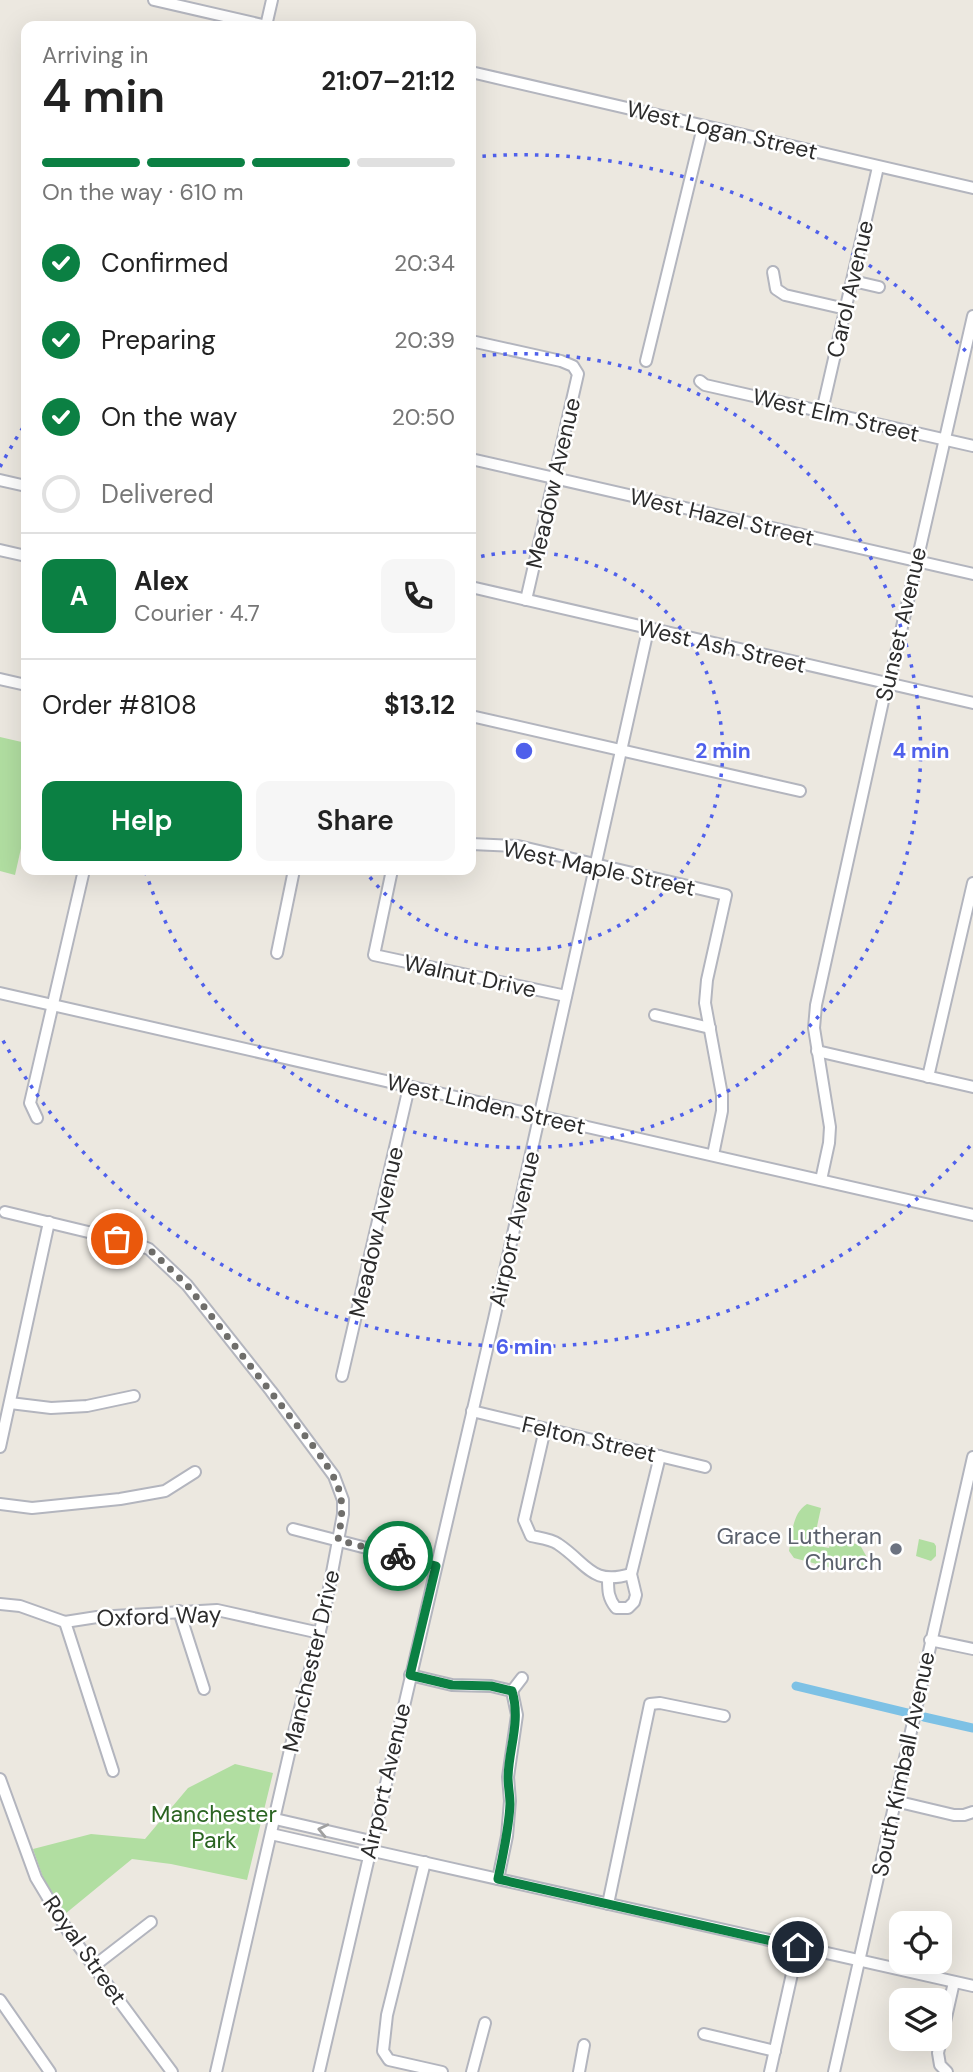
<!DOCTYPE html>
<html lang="en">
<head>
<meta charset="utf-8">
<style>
  :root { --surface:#fff; --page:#f6f6f6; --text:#222; --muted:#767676; --line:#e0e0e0; --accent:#0b8043 }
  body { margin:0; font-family:"DM Sans",sans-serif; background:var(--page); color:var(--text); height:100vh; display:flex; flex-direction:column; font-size:26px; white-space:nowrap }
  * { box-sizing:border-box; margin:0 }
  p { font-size:23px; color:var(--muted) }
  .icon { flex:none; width:38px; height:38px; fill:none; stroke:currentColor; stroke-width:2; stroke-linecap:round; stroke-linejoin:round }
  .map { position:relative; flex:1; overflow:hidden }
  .details { position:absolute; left:21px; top:21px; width:455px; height:854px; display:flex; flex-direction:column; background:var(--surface); border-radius:14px; box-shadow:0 7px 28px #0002 }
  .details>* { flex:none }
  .tools { position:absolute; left:889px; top:1911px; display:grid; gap:14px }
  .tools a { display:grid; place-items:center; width:63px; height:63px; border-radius:14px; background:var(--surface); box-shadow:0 7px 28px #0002; font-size:35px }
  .pin { position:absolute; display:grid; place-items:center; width:60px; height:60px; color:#fff; margin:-30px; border:4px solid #fff; border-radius:50%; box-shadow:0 2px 7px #0007 }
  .courier { position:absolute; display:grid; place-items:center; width:70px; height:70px; margin:-35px; border:5px solid #0b8043; border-radius:50%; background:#fff; color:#222; box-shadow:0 2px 9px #0007 }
  .overview em { font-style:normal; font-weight:600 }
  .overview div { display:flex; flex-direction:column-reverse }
  .overview { display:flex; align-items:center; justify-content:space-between; height:119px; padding:0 21px }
  h1 { font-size:46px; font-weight:600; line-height:52px }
  .bar { display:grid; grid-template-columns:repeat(4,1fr); gap:10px 7px; align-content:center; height:84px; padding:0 21px }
  .bar i { height:9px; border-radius:5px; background:var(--line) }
  .bar .on { background:var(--accent) }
  .bar p { grid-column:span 4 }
  .line { display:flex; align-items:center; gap:18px; padding:0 21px; border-top:2px solid var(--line) }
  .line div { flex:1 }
  .round { display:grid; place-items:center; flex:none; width:74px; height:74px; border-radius:14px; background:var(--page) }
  ol { padding:0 21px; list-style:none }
  li { display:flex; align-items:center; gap:21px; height:77px }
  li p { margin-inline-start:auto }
  li .icon { padding:7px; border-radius:50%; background:var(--accent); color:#fff; stroke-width:4 }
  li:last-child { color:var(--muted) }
  li i { width:38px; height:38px; border:4px solid var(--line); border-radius:50% }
  .button { display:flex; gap:14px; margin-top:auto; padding:14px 21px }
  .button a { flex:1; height:80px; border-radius:14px; background:var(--accent); color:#fff; font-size:28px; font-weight:600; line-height:80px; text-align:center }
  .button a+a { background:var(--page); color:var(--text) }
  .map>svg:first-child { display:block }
  .green { fill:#b1dea1 }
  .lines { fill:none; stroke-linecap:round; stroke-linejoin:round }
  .canal { stroke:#7dc1e5; stroke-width:9 }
  .minor-casing { stroke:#b3b5be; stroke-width:14 }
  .minor { stroke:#fff; stroke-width:10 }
  .oneway { stroke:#a0a0a0 }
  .done { stroke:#6f6e6b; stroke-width:7; stroke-dasharray:0 12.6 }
  .route { stroke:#0b8043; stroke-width:9 }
  .ring { fill:none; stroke:#4f60eb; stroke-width:3.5; stroke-dasharray:3.5 7 }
  .worship-dot { fill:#6b7280; stroke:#fff; stroke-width:2.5 }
  .labels { text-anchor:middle; stroke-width:5; stroke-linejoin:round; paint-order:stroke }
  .street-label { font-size:23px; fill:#2c2c2c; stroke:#fff }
  .worship-label { font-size:23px; fill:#5b616d; stroke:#fff; text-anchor:end }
  .park-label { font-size:23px; fill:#2a6421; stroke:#fff }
  .centre { fill:#4f60eb; stroke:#fff; stroke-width:3.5 }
  .ring-label { font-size:21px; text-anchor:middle; font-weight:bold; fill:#4f60eb; stroke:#fff; stroke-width:5; stroke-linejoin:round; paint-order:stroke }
</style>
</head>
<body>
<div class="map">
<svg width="973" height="2072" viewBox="0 0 973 2072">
  <rect width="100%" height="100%" fill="#ece8e0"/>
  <!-- green -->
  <g class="green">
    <path d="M0 737 26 743V826L15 875 0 871Z"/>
    <path d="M807 1504 821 1508 813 1545 829 1548 833 1535 848 1538 847 1542 860 1545 869 1561 867 1565 863 1568 849 1565 847 1572 794 1558 789 1551C792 1535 792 1513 807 1504Z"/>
    <path d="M919 1539 934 1543 936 1546V1556L931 1561 916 1556Z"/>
    <path d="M235 1764 273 1773 247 1880 171 1864 132 1859 65 1914 47 1889 33 1849 91 1834 145 1839 188 1788Z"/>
  </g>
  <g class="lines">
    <!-- canal -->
    <g class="canal">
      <path d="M796 1686 908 1713"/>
      <path d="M924 1717 973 1728"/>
    </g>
    <!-- minor casing -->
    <g class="minor-casing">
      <g id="minor">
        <path d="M154 0 267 26"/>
        <path d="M266 26 272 0"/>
        <path d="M471 72 973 188"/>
        <path d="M773 272 776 289 785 295 846 309"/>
        <path d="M853 281 879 287"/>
        <path d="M471 341 561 361 573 366 578 374 526 600"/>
        <path d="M646 361 703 127"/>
        <path d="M700 381 705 385 973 446"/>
        <path d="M822 411 878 167"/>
        <path d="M471 459 973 574"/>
        <path d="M0 480 26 486"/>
        <path d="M0 550 26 556"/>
        <path d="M471 587 973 703"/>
        <path d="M0 679 26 685"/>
        <path d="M471 716 800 791"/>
        <path d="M471 844 518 846 726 895 707 980 705 1003 722 1095V1111L713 1155"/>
        <path d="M392 870 374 955 566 996"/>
        <path d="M277 953 294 870"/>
        <path d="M0 993 973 1215"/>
        <path d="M655 1015 710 1028"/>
        <path d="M817 1051 973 1087"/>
        <path d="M928 1077 973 883"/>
        <path d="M37 1118 30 1103 84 870"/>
        <path d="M821 1180 829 1143 830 1127 814 1028 816 1005 885 692 891 675 973 316"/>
        <path d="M5 1212 134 1243 149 1249 187 1285 271 1391 334 1476 343 1500V1514L324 1615 295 1728 216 2072"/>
        <path d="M342 1376 409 1087"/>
        <path d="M10 1403 51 1408 87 1406 134 1396"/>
        <path d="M472 1411 705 1467"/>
        <path d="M545 1429 524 1520 531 1536C540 1538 551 1539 558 1544 588 1564 591 1586 631 1574"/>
        <path d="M0 1447 49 1222"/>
        <path d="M0 1504 32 1508 120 1499 165 1491 195 1472"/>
        <path d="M293 1529 436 1566"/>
        <path d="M608 1578C608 1591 608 1598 616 1608H628L634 1602 636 1595 631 1574 660 1456"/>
        <path d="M0 1604 20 1606 65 1622 97 1617 217 1610 320 1633"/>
        <path d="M179 1611 204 1689"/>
        <path d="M65 1622 113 1771"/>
        <path d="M930 1640 973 1649"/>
        <path d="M410 1675 452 1685 491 1686 512 1691 517 1715 508 1777 510 1801 507 1836 498 1879"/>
        <path d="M512 1691 522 1678"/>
        <path d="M0 1779 36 1878 69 1933 172 2072"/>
        <path d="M895 1801 954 1815H964L973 1812"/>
        <path d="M275 1819 371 1841"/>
        <path d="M271 1834 368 1856"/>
        <path d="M369 1850 973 1986"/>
        <path d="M425 1862 387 2015 383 2051 389 2060 442 2072"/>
        <path d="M608 1904 650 1704 660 1703 724 1716"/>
        <path d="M94 1966 151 1922"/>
        <path d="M0 2000 50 2072"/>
        <path d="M704 2034 775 2051"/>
        <path d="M319 2072 494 1319 648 630"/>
        <path d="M472 2072 485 2023"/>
        <path d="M579 2072 584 2045"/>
        <path d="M770 2072 798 1947"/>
        <path d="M834 2072 973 1457"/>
        <path d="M947 2072 940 2065 938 2053 954 1982"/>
      </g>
    </g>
    <!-- minor -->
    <use href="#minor" class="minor"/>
  </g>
  <!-- one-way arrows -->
  <defs><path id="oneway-chevron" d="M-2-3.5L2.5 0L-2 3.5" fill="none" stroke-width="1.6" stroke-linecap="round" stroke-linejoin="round" transform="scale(1.75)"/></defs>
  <use class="oneway" href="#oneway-chevron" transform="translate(323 1830) rotate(-167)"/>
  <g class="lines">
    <!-- done -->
    <path class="done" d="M117 1239 149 1249 187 1285 317 1451C342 1487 346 1497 338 1540L398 1556"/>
    <!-- route -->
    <path class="route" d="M398 1556 436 1566 410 1675 452 1685 491 1686 512 1691C521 1721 509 1747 508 1777 508 1786 510 1795 510 1804 509 1829 503 1854 498 1879L798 1947"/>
  </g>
  <!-- distance rings -->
  <g class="ring">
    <path d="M471 559A199 199 0 1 1 365 871"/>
    <path d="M472 357A397 397 0 1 1 145 870"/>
    <path d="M970 1146A596 596 0 0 1 0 1035M0 467A596 596 0 0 1 24 426M472 157A596 596 0 0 1 970 356"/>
  </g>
  <!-- markers -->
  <circle class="worship-dot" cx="896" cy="1549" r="7"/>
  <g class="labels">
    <!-- street labels -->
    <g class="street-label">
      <text transform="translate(722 130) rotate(13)" y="8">West Logan Street</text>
      <text transform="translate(850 289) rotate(-77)" y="8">Carol Avenue</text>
      <text transform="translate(836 415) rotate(13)" y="8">West Elm Street</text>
      <text transform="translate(553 483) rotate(-77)" y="8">Meadow Avenue</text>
      <text transform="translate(722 517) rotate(13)" y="8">West Hazel Street</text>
      <text transform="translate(901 624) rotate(-77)" y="8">Sunset Avenue</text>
      <text transform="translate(722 646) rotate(13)" y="8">West Ash Street</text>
      <text transform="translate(599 868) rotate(12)" y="8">West Maple Street</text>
      <text transform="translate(470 976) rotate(12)" y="8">Walnut Drive</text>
      <text transform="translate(486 1104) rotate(13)" y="8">West Linden Street</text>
      <text transform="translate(514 1229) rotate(-77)" y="8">Airport Avenue</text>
      <text transform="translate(376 1232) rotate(-77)" y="8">Meadow Avenue</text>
      <text transform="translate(589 1439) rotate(13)" y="8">Felton Street</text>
      <text transform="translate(159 1616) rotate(-2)" y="8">Oxford Way</text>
      <text transform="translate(311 1661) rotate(-77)" y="8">Manchester Drive</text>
      <text transform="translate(903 1764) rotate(-78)" y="8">South Kimball Avenue</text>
      <text transform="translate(385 1781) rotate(-77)" y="8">Airport Avenue</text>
      <text transform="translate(85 1950) rotate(55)" y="8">Royal Street</text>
    </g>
    <!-- worship labels -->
    <g class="worship-label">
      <text x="882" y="1544">Grace Lutheran<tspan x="882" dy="26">Church</tspan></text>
    </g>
    <!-- park labels -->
    <g class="park-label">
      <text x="214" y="1822">Manchester<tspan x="214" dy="26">Park</tspan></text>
    </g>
  </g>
  <circle cx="524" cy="751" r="10" class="centre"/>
  <g class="ring-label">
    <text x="723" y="758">2 min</text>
    <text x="921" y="758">4 min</text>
    <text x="524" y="1354">6 min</text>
  </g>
</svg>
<div class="tools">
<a><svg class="icon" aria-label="locate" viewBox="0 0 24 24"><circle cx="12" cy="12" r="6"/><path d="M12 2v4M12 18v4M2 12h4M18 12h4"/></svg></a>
<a><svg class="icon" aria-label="layers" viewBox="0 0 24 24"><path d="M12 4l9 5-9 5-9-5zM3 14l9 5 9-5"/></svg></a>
</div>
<div class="pin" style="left:117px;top:1239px;background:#ea580c"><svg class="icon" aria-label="bag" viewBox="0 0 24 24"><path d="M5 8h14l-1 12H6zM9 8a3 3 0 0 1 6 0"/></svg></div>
<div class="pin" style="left:798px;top:1947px;background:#1f2937"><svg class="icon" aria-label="home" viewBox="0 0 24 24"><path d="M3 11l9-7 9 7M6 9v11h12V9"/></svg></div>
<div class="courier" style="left:398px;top:1556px"><svg class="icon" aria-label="bike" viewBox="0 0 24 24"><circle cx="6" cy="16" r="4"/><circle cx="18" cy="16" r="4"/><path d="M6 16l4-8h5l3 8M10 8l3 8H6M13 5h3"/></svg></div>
<section class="details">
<div class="overview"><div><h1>4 min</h1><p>Arriving in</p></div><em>21:07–21:12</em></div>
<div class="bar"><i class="on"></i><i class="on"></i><i class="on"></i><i></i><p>On the way · 610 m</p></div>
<ol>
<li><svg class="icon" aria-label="check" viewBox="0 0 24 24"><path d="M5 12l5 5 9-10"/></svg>Confirmed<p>20:34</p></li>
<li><svg class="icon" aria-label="check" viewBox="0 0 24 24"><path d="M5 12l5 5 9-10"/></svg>Preparing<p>20:39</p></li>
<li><svg class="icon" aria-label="check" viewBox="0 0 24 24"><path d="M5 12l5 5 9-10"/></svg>On the way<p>20:50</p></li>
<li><i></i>Delivered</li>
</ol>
<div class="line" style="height:126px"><b class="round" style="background:var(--accent);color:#fff">A</b><div><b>Alex</b><p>Courier · 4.7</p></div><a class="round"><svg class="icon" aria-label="phone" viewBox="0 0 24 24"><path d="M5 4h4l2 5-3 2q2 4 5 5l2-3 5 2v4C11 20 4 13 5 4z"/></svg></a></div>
<div class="line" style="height:91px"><div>Order #8108</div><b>$13.12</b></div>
<div class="button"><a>Help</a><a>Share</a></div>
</section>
</div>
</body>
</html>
